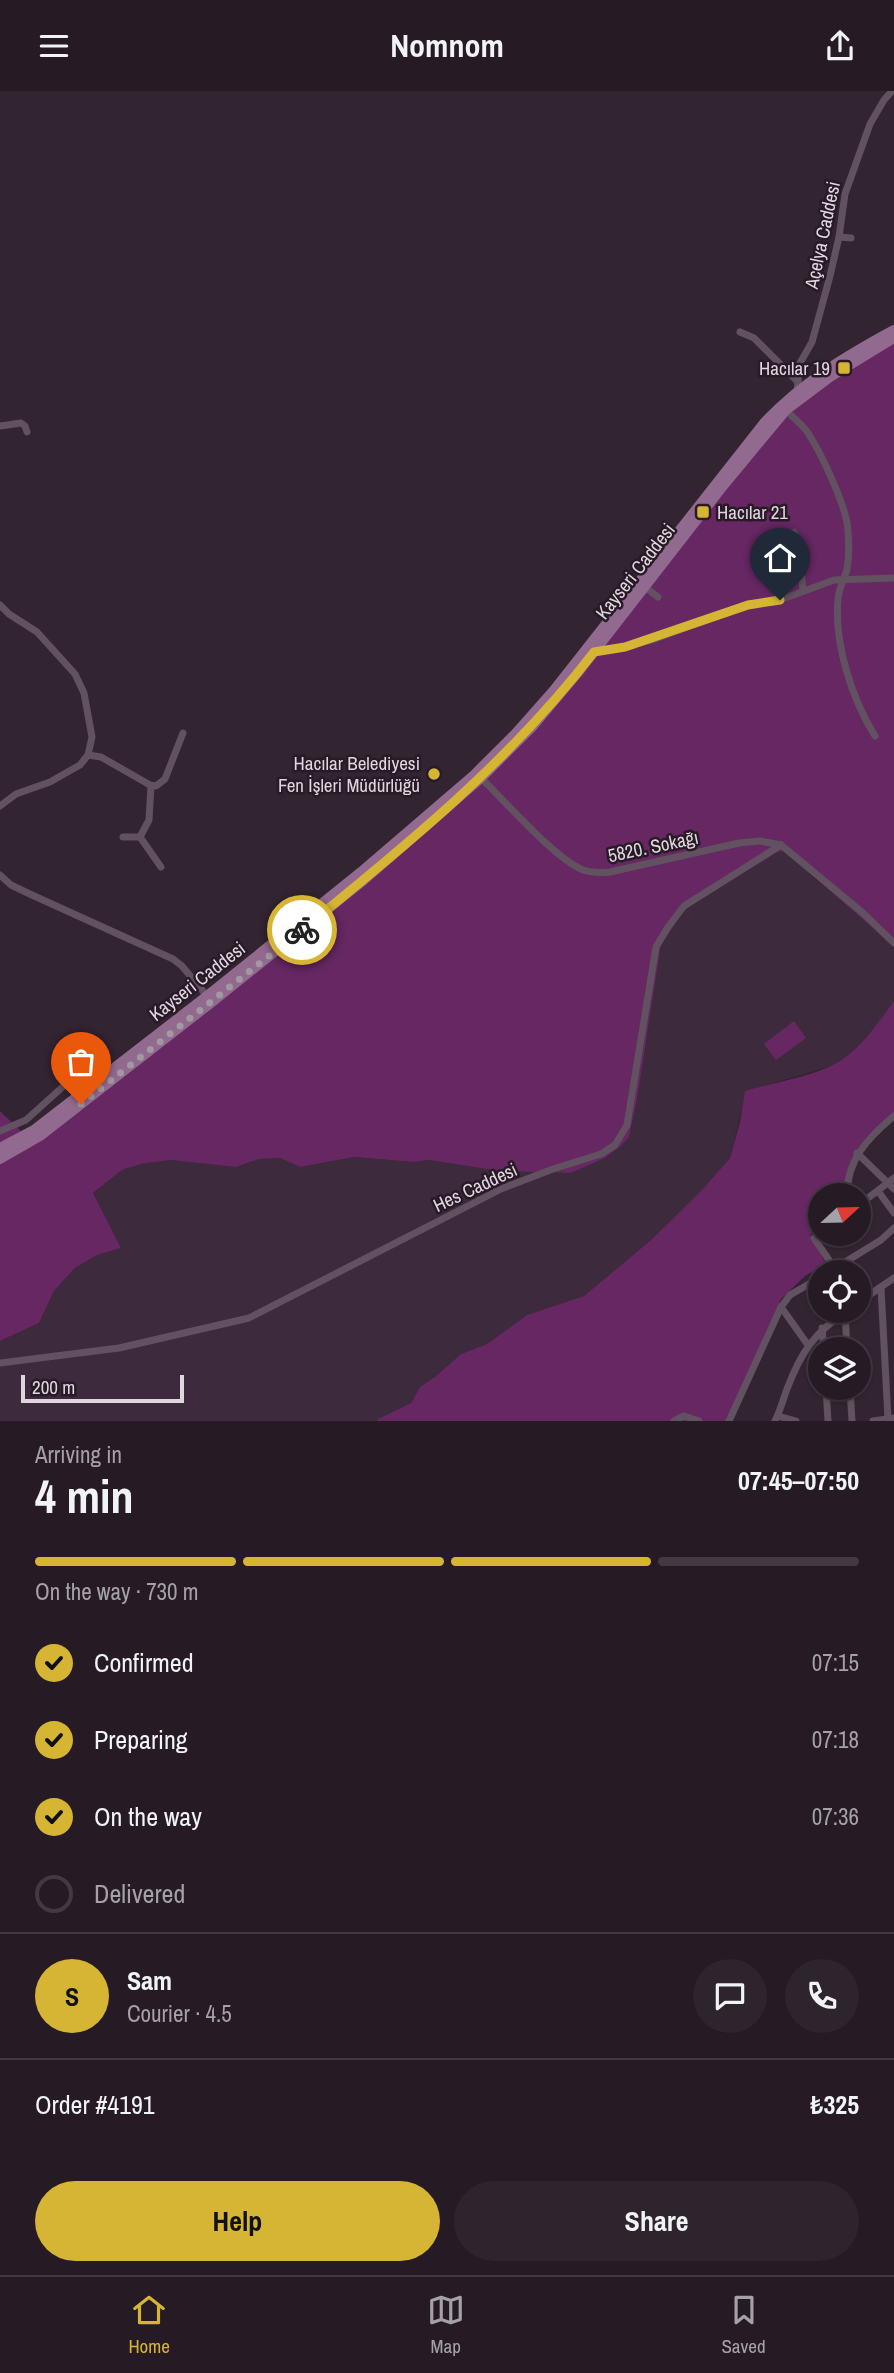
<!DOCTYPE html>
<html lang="en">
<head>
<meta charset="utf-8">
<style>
  :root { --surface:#261b25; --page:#2e242d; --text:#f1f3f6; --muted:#a4a1a7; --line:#423942; --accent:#d6b534 }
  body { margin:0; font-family:"Archivo Narrow",sans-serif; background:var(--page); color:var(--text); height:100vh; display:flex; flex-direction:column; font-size:26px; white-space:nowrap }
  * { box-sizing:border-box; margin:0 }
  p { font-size:23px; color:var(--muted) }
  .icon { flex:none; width:38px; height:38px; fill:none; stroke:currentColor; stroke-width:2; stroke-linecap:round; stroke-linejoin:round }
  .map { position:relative; height:1330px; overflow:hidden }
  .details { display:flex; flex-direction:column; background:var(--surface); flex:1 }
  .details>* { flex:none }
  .needle { width:46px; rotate:68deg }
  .fabs { position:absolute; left:808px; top:1092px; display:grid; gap:14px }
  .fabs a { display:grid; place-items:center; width:63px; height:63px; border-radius:50%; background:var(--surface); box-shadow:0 2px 5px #0004,0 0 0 2px var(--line); font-size:35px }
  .scale { position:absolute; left:21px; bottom:18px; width:163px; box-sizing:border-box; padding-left:7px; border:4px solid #dfd6de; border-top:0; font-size:19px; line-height:24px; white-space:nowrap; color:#dfd6de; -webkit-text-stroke:5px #281a27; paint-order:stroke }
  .pin { position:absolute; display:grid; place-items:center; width:60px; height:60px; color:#fff; margin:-72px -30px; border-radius:50% 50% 50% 0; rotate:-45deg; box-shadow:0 0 7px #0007 }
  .pin .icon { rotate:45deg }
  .courier { position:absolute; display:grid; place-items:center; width:70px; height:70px; margin:-35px; border:5px solid #d6b534; border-radius:50%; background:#fff; color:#222; box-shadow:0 2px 9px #0007 }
  .summary em { font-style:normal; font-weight:700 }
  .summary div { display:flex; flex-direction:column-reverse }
  .summary { display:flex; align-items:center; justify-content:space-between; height:119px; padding:0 35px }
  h1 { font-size:46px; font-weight:700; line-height:52px }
  .bar { display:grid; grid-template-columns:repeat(4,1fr); gap:10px 7px; align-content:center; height:84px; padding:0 35px }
  .bar i { height:9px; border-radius:5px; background:var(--line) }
  .bar .selected { background:var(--accent) }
  .bar p { grid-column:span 4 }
  .line { display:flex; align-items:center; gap:18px; padding:0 35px; border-top:2px solid var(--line) }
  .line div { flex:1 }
  .round { display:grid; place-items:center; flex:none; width:74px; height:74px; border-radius:37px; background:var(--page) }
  ol { padding:0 35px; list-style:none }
  li { display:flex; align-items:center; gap:21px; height:77px }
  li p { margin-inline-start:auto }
  li .icon { padding:7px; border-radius:50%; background:var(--accent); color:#111; stroke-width:4 }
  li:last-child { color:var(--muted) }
  li i { width:38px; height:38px; border:4px solid var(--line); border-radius:50% }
  .cta { display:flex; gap:14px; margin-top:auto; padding:14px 35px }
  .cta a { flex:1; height:80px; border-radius:42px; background:var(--accent); color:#111; font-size:28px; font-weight:700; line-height:80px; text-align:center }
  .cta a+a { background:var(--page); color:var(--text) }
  header { display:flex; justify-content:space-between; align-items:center; height:91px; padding:0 35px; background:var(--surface); font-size:32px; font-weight:700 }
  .tab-bar { display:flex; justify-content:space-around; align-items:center; height:98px; border-top:2px solid var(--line); background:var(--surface); font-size:19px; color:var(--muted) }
  .tab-bar a { display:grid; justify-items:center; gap:4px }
  .tab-bar .selected { color:var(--accent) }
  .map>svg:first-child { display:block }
  .built { fill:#3d2a3c }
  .green { fill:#662763 }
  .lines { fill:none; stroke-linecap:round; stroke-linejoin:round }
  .minor { stroke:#625160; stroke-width:7 }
  .major { stroke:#936a8f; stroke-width:10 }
  .done { stroke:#a298a1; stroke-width:7; stroke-dasharray:0 12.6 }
  .route { stroke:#d6b534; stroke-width:9 }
  .poi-dot { fill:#d6b534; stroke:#281a27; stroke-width:2.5 }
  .labels { text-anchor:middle; stroke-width:5; stroke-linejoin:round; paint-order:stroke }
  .street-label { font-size:19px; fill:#dfd6de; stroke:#281a27 }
  .poi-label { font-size:19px; fill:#dfd6de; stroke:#281a27; text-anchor:end }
</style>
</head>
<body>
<header><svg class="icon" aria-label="menu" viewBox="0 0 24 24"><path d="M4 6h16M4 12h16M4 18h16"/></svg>Nomnom<svg class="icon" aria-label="share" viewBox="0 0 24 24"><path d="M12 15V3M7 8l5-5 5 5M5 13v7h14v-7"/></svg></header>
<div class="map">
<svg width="894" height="1330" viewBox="0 0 894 1330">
  <rect width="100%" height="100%" fill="#322431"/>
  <!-- built -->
  <path class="built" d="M785 760 815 788 848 813 894 856V910L873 939 848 964 831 975 746 1000 730 1067 701 1100 666 1136 584 1205 527 1224 487 1253 461 1263 436 1285 420 1296 411 1312 377 1330H0V1250L39 1232 54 1200 75 1177 97 1164 121 1157 93 1102 122 1079 141 1073 170 1069 236 1076 259 1068 280 1067 300 1076 354 1066 414 1071 429 1069 499 1080 571 1082 610 1064 629 1046 637 1009 661 853 665 845 685 818 778 761Z"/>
  <!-- green -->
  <g class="green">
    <path d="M894 240V856C858 823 821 793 785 760L778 761 685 818 661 854 637 1009 629 1046 620 1056 605 1067 571 1082 499 1080 429 1069 414 1071 354 1066 300 1076 280 1067 259 1068 236 1076 170 1069 141 1073 122 1079 93 1102 121 1157 97 1164 75 1177 54 1200 39 1232 0 1250V1020L27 1046 48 1032 505 657 778 322Z"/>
    <path d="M894 910V1022C860 1050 849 1059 844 1104H821V1136L810 1144 826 1173 805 1185 781 1208 726 1330H377L378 1328 411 1312 420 1296 436 1285 461 1263 487 1253 527 1224 584 1205 652 1148 701 1100 730 1067 740 1031 745 1000C771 992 800 988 824 978 855 966 875 936 894 910Z"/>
    <path d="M794 930 806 947 776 969 764 953Z"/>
  </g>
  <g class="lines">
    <!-- minor -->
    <g class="minor">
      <path d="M839 146 851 147"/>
      <path d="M740 241 754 247 798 291"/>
      <path d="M797 300 800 272 812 251 830 185 839 146 845 103 870 33 884 9 892 0"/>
      <path d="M786 319C793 327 803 334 808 342 821 362 848 418 848 441 849 452 849 467 847 478 844 489 839 497 838 508 834 553 852 608 875 645"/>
      <path d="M0 335 21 332 25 335 27 341"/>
      <path d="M794 441 799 456 803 500"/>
      <path d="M645 496 658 506"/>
      <path d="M0 514 9 523 37 541 75 583 84 602 92 646 88 664 80 674 50 691 16 703 0 715"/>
      <path d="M594 561 625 556 655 548 748 514 780 509 834 489 894 487"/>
      <path d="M88 664 101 666 150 694 156 695 165 688 183 642"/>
      <path d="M481 687C506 711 554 767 583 779 592 782 601 782 610 781L739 752 760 750 781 754 863 822 894 852"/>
      <path d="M151 695 149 729 140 746 161 776"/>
      <path d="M123 746H140"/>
      <path d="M0 784 11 794 32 804 173 868 182 875 207 905"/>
      <path d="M0 1040 26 1029 67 992 77 989 96 991"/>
      <path d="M857 1062 894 1098"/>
      <path d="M878 1100 894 1122"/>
      <path d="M847 1104C847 1068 868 1047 894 1025"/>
      <path d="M859 1114 894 1087"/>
      <path d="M821 1142 814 1147 835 1178"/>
      <path d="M829 1181 881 1149 894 1137"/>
      <path d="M881 1197 888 1328"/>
      <path d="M859 1211 894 1187"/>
      <path d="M781 1216 808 1254"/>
      <path d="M845 1221 847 1258"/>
      <path d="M822 1237 824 1258"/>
      <path d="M0 1272 119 1257 249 1227 501 1098 553 1078 601 1063 615 1054 627 1034 656 856 668 836 684 815 781 754"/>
      <path d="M826 1297 828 1330"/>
      <path d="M850 1297 852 1330"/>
      <path d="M778 1325 796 1330"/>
      <path d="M674 1330 684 1325 699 1330"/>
      <path d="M729 1330 781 1216 790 1204 821 1186"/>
      <path d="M775 1330C780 1320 783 1309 787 1298 801 1261 814 1242 847 1220"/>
      <path d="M873 1330 894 1327"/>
    </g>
    <!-- major -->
    <g class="major">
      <path d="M0 1057 34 1039 207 905 361 781 474 684 516 642 554 599 764 332C801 292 846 265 894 239"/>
      <path d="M0 1068 40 1045 212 911 365 788 481 687 532 636 580 579 723 395 786 319 830 286 894 247"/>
    </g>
  </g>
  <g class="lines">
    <!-- done -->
    <path class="done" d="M81 1013 302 839"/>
    <!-- route -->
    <path class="route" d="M302 839C407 754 511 669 594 561L625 556 748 514 780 509"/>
  </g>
  <!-- markers -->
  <g class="poi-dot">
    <rect x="837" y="270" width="14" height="14" rx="3.5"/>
    <rect x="696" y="414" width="14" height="14" rx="3.5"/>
    <circle cx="434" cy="683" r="7"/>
  </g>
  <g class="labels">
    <!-- street labels -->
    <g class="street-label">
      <text transform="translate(822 144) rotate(-78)" y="7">Açelya Caddesi</text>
      <text transform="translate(635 480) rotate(-52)" y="7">Kayseri Caddesi</text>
      <text transform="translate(653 755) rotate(-12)" y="7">5820. Sokağı</text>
      <text transform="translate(197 890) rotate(-38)" y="7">Kayseri Caddesi</text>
      <text transform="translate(475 1096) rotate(-25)" y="7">Hes Caddesi</text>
    </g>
    <!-- poi labels -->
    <g class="poi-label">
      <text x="830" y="284">Hacılar 19</text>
      <text x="717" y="428" text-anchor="start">Hacılar 21</text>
      <text x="420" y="679">Hacılar Belediyesi<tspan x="420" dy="22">Fen İşleri Müdürlüğü</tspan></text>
    </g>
  </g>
</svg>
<div class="fabs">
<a><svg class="needle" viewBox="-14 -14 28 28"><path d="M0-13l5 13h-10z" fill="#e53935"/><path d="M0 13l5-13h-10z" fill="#a4a1a7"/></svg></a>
<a><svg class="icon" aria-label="locate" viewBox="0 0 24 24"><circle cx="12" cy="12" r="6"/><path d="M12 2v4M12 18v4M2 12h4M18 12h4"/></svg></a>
<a><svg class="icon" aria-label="layers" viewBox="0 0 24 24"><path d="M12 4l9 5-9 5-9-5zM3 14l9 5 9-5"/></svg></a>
</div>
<div class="scale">200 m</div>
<div class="pin" style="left:81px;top:1013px;background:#ea580c"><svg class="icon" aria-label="bag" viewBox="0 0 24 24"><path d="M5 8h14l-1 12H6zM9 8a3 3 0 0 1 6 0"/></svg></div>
<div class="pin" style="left:780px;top:509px;background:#1f2937"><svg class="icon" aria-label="home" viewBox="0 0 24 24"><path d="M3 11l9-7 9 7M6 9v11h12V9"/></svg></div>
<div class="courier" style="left:302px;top:839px"><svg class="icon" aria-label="bike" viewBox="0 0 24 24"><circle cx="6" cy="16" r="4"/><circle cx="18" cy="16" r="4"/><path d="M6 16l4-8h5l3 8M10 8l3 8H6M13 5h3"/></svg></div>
</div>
<section class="details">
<div class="summary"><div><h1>4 min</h1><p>Arriving in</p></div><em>07:45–07:50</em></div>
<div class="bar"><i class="selected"></i><i class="selected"></i><i class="selected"></i><i></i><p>On the way · 730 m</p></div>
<ol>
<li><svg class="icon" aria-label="check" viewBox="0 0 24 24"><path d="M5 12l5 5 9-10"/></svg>Confirmed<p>07:15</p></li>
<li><svg class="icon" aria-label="check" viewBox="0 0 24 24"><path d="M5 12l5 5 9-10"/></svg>Preparing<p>07:18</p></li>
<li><svg class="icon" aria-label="check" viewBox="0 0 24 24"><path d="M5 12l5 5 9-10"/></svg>On the way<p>07:36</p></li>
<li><i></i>Delivered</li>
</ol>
<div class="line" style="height:126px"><b class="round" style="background:var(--accent);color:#111">S</b><div><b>Sam</b><p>Courier · 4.5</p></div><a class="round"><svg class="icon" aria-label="chat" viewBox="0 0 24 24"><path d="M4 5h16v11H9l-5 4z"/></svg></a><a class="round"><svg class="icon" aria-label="phone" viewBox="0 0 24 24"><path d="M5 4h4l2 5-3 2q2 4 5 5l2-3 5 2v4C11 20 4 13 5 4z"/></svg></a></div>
<div class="line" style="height:91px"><div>Order #4191</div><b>₺325</b></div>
<div class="cta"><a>Help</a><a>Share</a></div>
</section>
<nav class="tab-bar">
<a class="selected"><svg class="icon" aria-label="home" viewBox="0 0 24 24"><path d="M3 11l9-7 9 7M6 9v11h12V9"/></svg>Home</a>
<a><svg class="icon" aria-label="map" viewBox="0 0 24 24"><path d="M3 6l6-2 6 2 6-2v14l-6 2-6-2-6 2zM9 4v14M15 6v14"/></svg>Map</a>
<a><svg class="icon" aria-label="saved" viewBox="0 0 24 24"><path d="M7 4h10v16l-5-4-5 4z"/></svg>Saved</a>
</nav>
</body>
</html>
